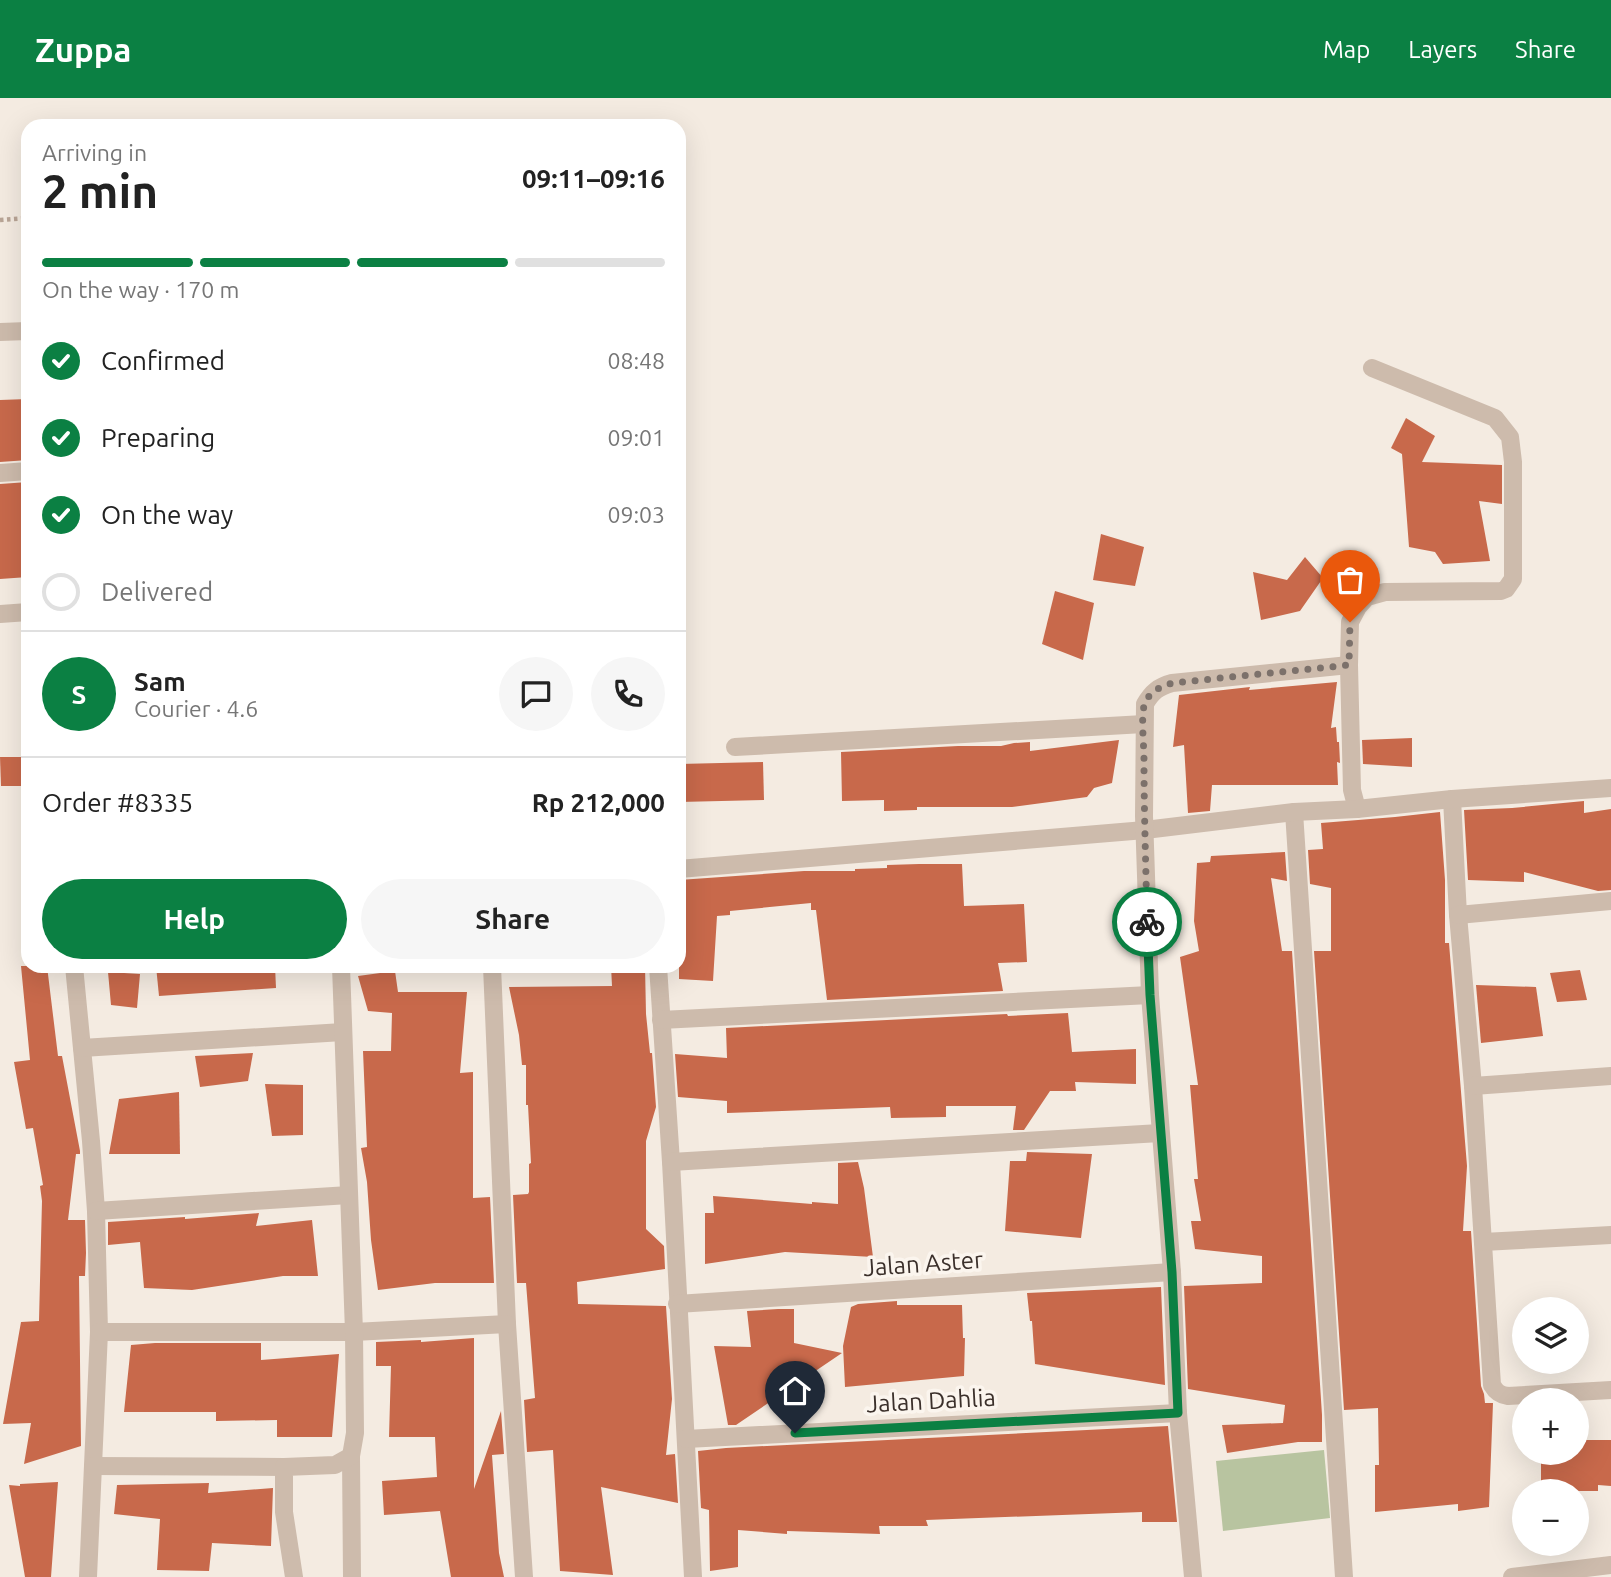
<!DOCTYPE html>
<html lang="en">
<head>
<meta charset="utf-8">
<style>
  :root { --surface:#fff; --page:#f6f6f6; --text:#222; --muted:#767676; --line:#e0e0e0; --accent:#0b8043 }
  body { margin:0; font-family:Ubuntu,sans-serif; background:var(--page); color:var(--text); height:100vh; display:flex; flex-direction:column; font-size:26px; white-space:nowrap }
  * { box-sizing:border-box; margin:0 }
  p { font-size:23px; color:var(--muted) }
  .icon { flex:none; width:38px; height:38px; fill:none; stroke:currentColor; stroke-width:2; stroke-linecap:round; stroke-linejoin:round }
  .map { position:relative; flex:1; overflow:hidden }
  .side { position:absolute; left:21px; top:21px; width:665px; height:854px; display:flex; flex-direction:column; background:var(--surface); border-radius:21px; box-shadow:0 7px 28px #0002 }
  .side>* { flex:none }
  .tools { position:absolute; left:1512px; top:1199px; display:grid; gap:14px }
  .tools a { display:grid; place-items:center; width:77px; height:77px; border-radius:50%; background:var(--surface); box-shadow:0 7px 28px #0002; font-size:35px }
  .pin { position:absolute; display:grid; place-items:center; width:60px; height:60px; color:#fff; margin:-72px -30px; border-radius:50% 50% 50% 0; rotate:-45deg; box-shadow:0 0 7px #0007 }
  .pin .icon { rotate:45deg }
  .courier { position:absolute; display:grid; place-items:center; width:70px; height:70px; margin:-35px; border:5px solid #0b8043; border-radius:50%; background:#fff; color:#222; box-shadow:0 2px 9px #0007 }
  .head em { font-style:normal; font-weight:600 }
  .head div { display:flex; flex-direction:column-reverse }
  .head { display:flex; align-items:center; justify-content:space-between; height:119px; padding:0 21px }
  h1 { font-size:46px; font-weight:600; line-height:52px }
  .bar { display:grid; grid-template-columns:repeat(4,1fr); gap:10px 7px; align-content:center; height:84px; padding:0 21px }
  .bar i { height:9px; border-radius:5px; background:var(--line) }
  .bar .on { background:var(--accent) }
  .bar p { grid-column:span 4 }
  .line { display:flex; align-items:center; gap:18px; padding:0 21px; border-top:2px solid var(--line) }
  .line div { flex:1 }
  .round { display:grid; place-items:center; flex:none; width:74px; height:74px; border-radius:37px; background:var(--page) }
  ol { padding:0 21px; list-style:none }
  li { display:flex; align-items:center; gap:21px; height:77px }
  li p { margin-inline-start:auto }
  li .icon { padding:7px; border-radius:50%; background:var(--accent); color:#fff; stroke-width:4 }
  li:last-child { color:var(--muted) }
  li i { width:38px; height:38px; border:4px solid var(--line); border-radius:50% }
  .cta { display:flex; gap:14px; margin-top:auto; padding:14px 21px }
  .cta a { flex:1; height:80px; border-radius:42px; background:var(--accent); color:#fff; font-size:28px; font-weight:600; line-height:80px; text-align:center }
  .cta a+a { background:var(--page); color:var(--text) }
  header { display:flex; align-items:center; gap:42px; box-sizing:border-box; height:98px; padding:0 35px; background:var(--accent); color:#fff }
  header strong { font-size:33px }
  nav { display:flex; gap:38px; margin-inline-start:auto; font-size:24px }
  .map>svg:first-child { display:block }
  .green { fill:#b8c4a0 }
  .building { fill:#c8694b }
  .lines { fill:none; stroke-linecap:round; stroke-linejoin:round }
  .path { stroke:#b9a596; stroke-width:4.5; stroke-dasharray:3.5 3.5; stroke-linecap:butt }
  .minor { stroke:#cdbbac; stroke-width:18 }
  .done { stroke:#7c716b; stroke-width:7; stroke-dasharray:0 12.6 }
  .route { stroke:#0b8043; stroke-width:9 }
  .labels { text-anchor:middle; stroke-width:7; stroke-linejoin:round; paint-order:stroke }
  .street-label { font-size:24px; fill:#3b302b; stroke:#fbf5ee }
</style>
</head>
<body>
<header>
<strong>Zuppa</strong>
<nav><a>Map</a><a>Layers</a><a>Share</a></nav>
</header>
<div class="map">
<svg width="1611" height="1479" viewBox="0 0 1611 1479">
  <rect width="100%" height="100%" fill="#f4ebe1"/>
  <!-- green -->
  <path class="green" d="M1324 1352 1330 1420 1223 1433 1216 1363Z"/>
  <!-- building -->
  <g class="building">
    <path d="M28 301V362L0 364V302Z"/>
    <path d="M1406 320 1435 338 1422 364 1502 367V406L1479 403 1490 463 1443 466 1435 454 1409 449 1402 356 1391 350Z"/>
    <path d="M28 384V479L0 481V386Z"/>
    <path d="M1101 436 1144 449 1135 488 1093 482Z"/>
    <path d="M1305 459 1323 480 1300 513 1261 522 1253 474 1287 482Z"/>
    <path d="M1055 493 1094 505 1083 562 1042 546Z"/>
    <path d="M1337 584 1331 630 1336 629 1337 644H1339L1340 665 1337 664 1338 687H1212L1210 713 1188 715 1184 647 1173 649 1179 597 1250 589 1249 592Z"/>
    <path d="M1412 640V669L1363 666 1362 642Z"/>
    <path d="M1119 642 1112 685 1094 690 1087 699 1012 709H917V712L884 713V702L842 703 841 654 958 648H1001L1014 645 1030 644V653Z"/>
    <path d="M0 659H28V688H1Z"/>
    <path d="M763 664 764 702 679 704V666Z"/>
    <path d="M1584 703V715L1611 711V792L1598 793 1524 774V784L1468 782 1464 712 1512 710Z"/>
    <path d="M1440 714 1445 782V845H1449L1467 1068 1463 1133H1471L1481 1288 1484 1296 1485 1305H1493L1489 1409 1458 1413V1406L1375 1414V1367H1379L1378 1310 1344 1312 1314 853H1331V790L1310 786 1308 752 1323 751 1321 725 1395 719Z"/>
    <path d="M1285 754 1287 783 1271 780 1282 853H1292L1322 1317V1344H1298L1227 1355 1222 1327 1283 1325 1285 1307 1188 1291 1184 1188 1262 1185V1158L1195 1151 1191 1123H1201L1194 1081H1198L1190 987H1198L1180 859 1199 853 1194 823 1197 765 1210 764 1211 758Z"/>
    <path d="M919 766H962L964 808 1024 806 1027 864 998 865 1003 893 827 902 816 812H811V805L730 813V817L717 818 713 883 679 881V782L804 773H855V771L887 770V767Z"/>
    <path d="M21 868H47L58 958H62L80 1053V1056H76L68 1122H85L86 1155 85 1178H79L81 1348 24 1366 31 1325 3 1326 21 1224 39 1223 42 1103 40 1088 43 1087 33 1030 26 1031 14 964 30 962Z"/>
    <path d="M156 868H275L276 890 159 898Z"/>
    <path d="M611 868H645L646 916 650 955H652L656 1009 646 1043V1131L664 1148 665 1171 577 1184 578 1206 666 1208 672 1301 666 1357 675 1356 678 1405 601 1389 613 1477 560 1473 553 1352 527 1354 524 1302 535 1300 526 1185H517L513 1097 528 1096 529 1094V1066L531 1065 528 1007H526V967H522L519 937 509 889 612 888Z"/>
    <path d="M1580 872 1587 902 1557 904 1550 875Z"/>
    <path d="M395 873 398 894H467L460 975 473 974V1100L490 1099 494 1185H435L378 1192 371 1142 367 1084 361 1050 367 1049 363 953H391L392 915 368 913 358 878Z"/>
    <path d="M108 874 140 876 137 910 111 907Z"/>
    <path d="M1476 887 1536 889 1543 938 1481 945Z"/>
    <path d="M1068 915 1072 954 1136 951V986L1075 984 1076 993H1050L1024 1032H1013L1016 1008H946V1019L891 1020 890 1009 727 1015V1003L678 999 675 956 727 960 726 930 1007 916 1008 918Z"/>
    <path d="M253 955 248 983 200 989 195 958Z"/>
    <path d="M265 986 303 987V1037L272 1038Z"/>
    <path d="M179 994 180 1056H109L119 1001Z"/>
    <path d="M1027 1054 1092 1056 1081 1140 1005 1133 1010 1063H1026Z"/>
    <path d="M858 1064 864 1090 873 1159 785 1154 705 1166V1115H714L713 1098 812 1106V1104L838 1106V1065Z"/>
    <path d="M259 1115 256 1128 312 1122 318 1178H283L192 1192 144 1190 140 1144 108 1147V1124L185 1119V1121Z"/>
    <path d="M1161 1189 1165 1287 1035 1266 1032 1223H1030L1027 1195Z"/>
    <path d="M897 1203V1207H962L963 1240H965L964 1278 845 1289 843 1248 851 1209 858 1206Z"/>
    <path d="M778 1211H794V1245L842 1255 736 1327H728L714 1248 751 1249 747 1213Z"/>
    <path d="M474 1240V1391L501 1313 504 1356 492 1357 499 1455 504 1479H451L440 1413 384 1417 382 1383 437 1379 435 1339H389L391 1268H376V1244L421 1242V1244Z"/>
    <path d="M155 1245H261V1262L339 1256 332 1339H277V1322L216 1323V1314H124L131 1247Z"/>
    <path d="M1168 1328 1177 1424H1142V1414L926 1422 928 1428H879L880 1436 787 1433V1436L738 1432V1469L710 1473 709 1412 701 1410 698 1353 726 1350Z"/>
    <path d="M1577 1342H1611V1388L1598 1387V1393H1541V1354H1577Z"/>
    <path d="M58 1384 51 1479H25L9 1387 20 1388V1386Z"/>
    <path d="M209 1385 208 1395 273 1390 271 1448 212 1445 209 1473 157 1472 160 1421 114 1416 117 1387Z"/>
  </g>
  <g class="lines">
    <!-- path -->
    <path class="path" d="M0 122 28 120"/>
    <!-- minor -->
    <g class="minor">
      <path d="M0 234 28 233"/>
      <path d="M0 375 28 373"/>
      <path d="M0 516 28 514"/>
      <path d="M735 649 1144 626"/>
      <path d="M1452 701 1458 817 1473 988 1492 1287C1496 1294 1500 1297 1508 1298L1611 1292"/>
      <path d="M1357 711 1352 692 1349 567 1350 524 1358 509 1367 499 1385 494 1501 493 1506 491 1513 481V364L1510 339 1495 320 1372 270"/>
      <path d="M1294 714 1344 1479"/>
      <path d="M679 771 1145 732 1294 714 1357 711 1452 701 1611 690"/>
      <path d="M1458 817 1611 803"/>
      <path d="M74 868 91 1043 96 1113 99 1234 88 1479"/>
      <path d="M492 868 507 1226 524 1479"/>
      <path d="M658 868 671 1064 693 1479"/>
      <path d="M661 922 1150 897"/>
      <path d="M82 950 343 934"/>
      <path d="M1473 988 1611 978"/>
      <path d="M671 1064 1160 1035"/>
      <path d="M96 1113 349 1097"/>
      <path d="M1483 1144 1611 1137"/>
      <path d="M677 1206 1172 1174"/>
      <path d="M99 1234H354L507 1226"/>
      <path d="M686 1341 1178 1315"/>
      <path d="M351 1358 352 1479"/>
      <path d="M93 1368 284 1369"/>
      <path d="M294 1479 284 1414V1369L335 1367 351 1358 355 1335 354 1234 341 868"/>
      <path d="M1193 1479 1178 1315 1172 1174 1150 897 1144 718 1145 606C1152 594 1158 589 1172 585L1349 567"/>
      <path d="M1512 1479 1611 1467"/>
    </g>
  </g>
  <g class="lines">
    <!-- done -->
    <path class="done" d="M1147 824C1146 770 1144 716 1144 662 1144 647 1141 621 1144 608 1148 594 1160 589 1172 585L1349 567 1350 524"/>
    <!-- route -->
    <path class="route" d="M795 1335 1178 1315 1172 1174 1150 897 1147 824"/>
  </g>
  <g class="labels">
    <!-- street labels -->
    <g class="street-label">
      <text transform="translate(923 1166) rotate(-4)" y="8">Jalan Aster</text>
      <text transform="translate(931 1303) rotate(-3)" y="8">Jalan Dahlia</text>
    </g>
  </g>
</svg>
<div class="tools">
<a><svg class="icon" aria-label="layers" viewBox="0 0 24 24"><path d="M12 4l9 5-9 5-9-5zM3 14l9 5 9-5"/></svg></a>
<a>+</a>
<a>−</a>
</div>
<div class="pin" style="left:1350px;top:524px;background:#ea580c"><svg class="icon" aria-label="bag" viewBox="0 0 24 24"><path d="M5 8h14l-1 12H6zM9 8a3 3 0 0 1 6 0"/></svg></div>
<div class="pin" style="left:795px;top:1335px;background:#1f2937"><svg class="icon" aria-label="home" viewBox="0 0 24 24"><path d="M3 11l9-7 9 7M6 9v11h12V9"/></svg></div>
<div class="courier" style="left:1147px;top:824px"><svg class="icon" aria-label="bike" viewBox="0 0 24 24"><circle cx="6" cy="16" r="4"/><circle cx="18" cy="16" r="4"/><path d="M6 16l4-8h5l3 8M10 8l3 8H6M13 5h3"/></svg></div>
<section class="side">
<div class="head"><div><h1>2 min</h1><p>Arriving in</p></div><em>09:11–09:16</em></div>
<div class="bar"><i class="on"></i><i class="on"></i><i class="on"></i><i></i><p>On the way · 170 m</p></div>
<ol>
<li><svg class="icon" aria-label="check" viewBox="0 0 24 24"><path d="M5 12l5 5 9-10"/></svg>Confirmed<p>08:48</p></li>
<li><svg class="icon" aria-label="check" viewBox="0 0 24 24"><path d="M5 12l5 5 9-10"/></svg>Preparing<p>09:01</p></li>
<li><svg class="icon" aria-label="check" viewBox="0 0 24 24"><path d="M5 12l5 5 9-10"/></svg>On the way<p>09:03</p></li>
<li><i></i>Delivered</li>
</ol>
<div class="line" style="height:126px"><b class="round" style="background:var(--accent);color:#fff">S</b><div><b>Sam</b><p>Courier · 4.6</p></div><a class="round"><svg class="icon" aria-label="chat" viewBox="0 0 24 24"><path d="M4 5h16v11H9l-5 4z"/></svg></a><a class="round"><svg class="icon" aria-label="phone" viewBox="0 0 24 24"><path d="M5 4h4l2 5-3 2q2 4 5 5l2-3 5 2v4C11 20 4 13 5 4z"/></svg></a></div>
<div class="line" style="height:91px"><div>Order #8335</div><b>Rp 212,000</b></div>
<div class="cta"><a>Help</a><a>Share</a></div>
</section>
</div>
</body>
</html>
